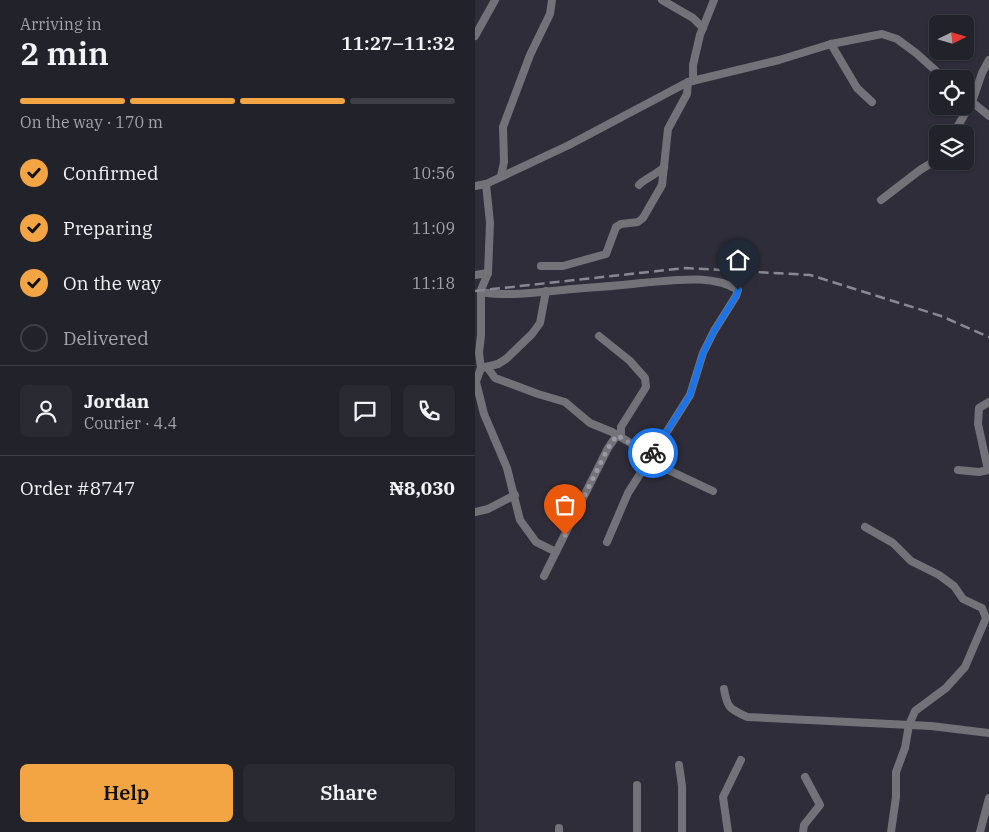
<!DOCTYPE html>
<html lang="en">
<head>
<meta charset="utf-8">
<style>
  :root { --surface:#22222b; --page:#2a2a33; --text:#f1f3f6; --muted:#a2a4a9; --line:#3f3f47; --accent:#f3a443 }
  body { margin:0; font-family:"IBM Plex Serif",serif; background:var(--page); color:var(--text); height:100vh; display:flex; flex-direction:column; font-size:19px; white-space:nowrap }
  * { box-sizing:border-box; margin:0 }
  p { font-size:16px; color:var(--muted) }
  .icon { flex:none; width:28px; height:28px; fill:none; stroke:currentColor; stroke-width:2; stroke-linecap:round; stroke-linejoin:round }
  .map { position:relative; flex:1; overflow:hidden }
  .panel { display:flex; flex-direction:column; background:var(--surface); width:475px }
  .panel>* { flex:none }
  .needle { width:32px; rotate:85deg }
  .buttons { position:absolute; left:454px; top:15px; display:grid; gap:10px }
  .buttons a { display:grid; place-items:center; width:45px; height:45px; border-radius:8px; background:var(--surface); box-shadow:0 1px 4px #0004,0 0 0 1px var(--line); font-size:25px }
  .pin { position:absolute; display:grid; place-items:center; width:42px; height:42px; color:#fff; margin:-51px -21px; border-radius:50% 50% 50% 0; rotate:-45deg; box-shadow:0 0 5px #0007 }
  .pin .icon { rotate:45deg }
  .courier { position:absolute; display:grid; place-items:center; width:50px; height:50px; margin:-25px; border:4px solid #1a73e8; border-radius:50%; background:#fff; color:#222; box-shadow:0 1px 6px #0007 }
  .summary em { font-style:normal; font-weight:600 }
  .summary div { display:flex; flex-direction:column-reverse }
  .summary { display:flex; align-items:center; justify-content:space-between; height:85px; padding:0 20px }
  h1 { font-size:32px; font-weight:600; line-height:38px }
  .bar { display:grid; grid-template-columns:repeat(4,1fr); gap:8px 5px; align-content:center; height:60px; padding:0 20px }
  .bar i { height:6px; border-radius:4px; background:var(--line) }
  .bar .selected { background:var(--accent) }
  .bar p { grid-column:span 4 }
  .line { display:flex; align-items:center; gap:12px; padding:0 20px; border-top:1px solid var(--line) }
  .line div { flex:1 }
  .round { display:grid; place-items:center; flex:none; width:52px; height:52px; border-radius:8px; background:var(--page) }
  ol { padding:0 20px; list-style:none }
  li { display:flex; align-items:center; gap:15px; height:55px }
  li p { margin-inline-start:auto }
  li .icon { padding:5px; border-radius:50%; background:var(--accent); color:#111; stroke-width:4 }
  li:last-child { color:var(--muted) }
  li i { width:28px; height:28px; border:2px solid var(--line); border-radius:50% }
  .button { display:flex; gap:10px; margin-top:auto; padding:10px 20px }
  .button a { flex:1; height:58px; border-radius:8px; background:var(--accent); color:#111; font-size:20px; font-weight:600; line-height:58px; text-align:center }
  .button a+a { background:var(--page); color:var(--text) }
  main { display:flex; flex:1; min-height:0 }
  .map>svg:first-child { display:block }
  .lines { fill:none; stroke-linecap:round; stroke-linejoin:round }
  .minor { stroke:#727278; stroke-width:8 }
  .rail { stroke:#898892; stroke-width:2.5; stroke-dasharray:10 5; stroke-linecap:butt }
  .done { stroke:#9a99a2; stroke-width:5; stroke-dasharray:0 9 }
  .route { stroke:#1a73e8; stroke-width:6 }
</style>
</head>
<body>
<main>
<section class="panel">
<div class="summary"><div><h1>2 min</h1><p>Arriving in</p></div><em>11:27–11:32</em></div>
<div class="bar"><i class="selected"></i><i class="selected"></i><i class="selected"></i><i></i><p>On the way · 170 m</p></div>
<ol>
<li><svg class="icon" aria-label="check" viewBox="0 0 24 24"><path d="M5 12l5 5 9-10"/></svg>Confirmed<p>10:56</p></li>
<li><svg class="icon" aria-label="check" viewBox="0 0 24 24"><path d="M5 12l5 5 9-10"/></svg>Preparing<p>11:09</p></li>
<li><svg class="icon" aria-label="check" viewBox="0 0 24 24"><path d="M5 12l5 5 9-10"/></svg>On the way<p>11:18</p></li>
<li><i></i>Delivered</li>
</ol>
<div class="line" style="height:90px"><a class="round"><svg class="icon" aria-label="person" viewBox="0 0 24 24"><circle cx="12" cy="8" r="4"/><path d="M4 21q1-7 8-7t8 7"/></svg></a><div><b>Jordan</b><p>Courier · 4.4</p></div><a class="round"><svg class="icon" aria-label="chat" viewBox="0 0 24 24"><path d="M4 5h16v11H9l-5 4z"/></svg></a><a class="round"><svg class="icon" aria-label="phone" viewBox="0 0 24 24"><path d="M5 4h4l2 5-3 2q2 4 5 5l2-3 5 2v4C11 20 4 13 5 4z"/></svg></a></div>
<div class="line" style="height:65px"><div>Order #8747</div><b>₦8,030</b></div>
<div class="button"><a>Help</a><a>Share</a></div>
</section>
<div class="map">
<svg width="514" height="832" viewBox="0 0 514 832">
  <rect width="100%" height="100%" fill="#2e2d39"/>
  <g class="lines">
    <!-- minor -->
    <g class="minor">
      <path d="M187 0 218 18 228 28"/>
      <path d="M0 36 20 0"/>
      <path d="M356 44 382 88 397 102"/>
      <path d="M218 81V65L225 35 239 0"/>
      <path d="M490 96 514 116"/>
      <path d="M478 134 497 102 507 73 514 60"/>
      <path d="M26 176 29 162 28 127 55 55 75 14 77 0"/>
      <path d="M164 185C169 179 181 175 189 167"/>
      <path d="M0 186 11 184 94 145 213 82 304 60 356 44 407 34 422 39 441 53 470 79"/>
      <path d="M406 200 445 170 458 162 462 155"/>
      <path d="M66 266H88L131 254 141 227 146 224 163 222 168 218 187 185 193 129 212 94 213 82"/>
      <path d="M0 275 13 273"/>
      <path d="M6 292C35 297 68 292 97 289 120 287 143 286 166 283 195 281 237 273 263 290L261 296 239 331 228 353 215 395 153 493 132 542"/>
      <path d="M124 336 155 361 170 378 171 387 146 427V437"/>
      <path d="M12 367 20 378 63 394 90 402 115 423 137 432 171 452 191 469 238 491"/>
      <path d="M7 368 23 364 31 359 57 334 65 323 71 291"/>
      <path d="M1 382 9 414 32 468 45 520 61 542 81 552"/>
      <path d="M0 384 6 368 4 353 6 335V290L13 273 15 223 11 184"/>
      <path d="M483 470 504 472 514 470"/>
      <path d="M513 470 503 424 504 408 514 402"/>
      <path d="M0 512 13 509 40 495"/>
      <path d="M390 527 418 543 436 561 464 575 479 586 488 599 507 608 511 618 490 667 471 688 440 711 434 725 430 748 421 772V797L416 832"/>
      <path d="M69 576 133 448 142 435"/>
      <path d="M249 689C252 708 255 709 272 717L456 726 514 733"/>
      <path d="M204 765 207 786V832"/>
      <path d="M84 832V828"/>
      <path d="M162 832V785"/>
      <path d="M253 832 248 797 266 760"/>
      <path d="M328 832 329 825 345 805 330 777"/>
      <path d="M505 832 514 798"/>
    </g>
    <!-- rail -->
    <path class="rail" d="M0 291 210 268 335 275 466 316 514 337"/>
  </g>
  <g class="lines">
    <!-- done -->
    <path class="done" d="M90 535 133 448 142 435 176 456 178 453"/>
    <!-- route -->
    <path class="route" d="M178 453 215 395 228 353 239 331 261 296 263 290"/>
  </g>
</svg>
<div class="buttons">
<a><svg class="needle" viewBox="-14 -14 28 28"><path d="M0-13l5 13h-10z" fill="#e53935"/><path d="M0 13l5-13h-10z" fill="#a2a4a9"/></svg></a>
<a><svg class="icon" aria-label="locate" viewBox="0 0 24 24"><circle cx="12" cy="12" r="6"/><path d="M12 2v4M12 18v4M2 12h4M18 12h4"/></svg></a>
<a><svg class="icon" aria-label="layers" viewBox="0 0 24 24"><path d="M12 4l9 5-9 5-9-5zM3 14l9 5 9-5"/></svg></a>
</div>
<div class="pin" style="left:90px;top:535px;background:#ea580c"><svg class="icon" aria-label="bag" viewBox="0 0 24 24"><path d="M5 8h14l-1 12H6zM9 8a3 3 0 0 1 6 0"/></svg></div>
<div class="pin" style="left:263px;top:290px;background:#1f2937"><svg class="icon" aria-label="home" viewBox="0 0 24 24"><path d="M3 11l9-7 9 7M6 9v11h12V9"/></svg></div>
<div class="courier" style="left:178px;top:453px"><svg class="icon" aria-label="bike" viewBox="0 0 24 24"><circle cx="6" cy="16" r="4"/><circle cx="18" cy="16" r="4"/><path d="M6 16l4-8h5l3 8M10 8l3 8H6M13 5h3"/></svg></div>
</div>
</main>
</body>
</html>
